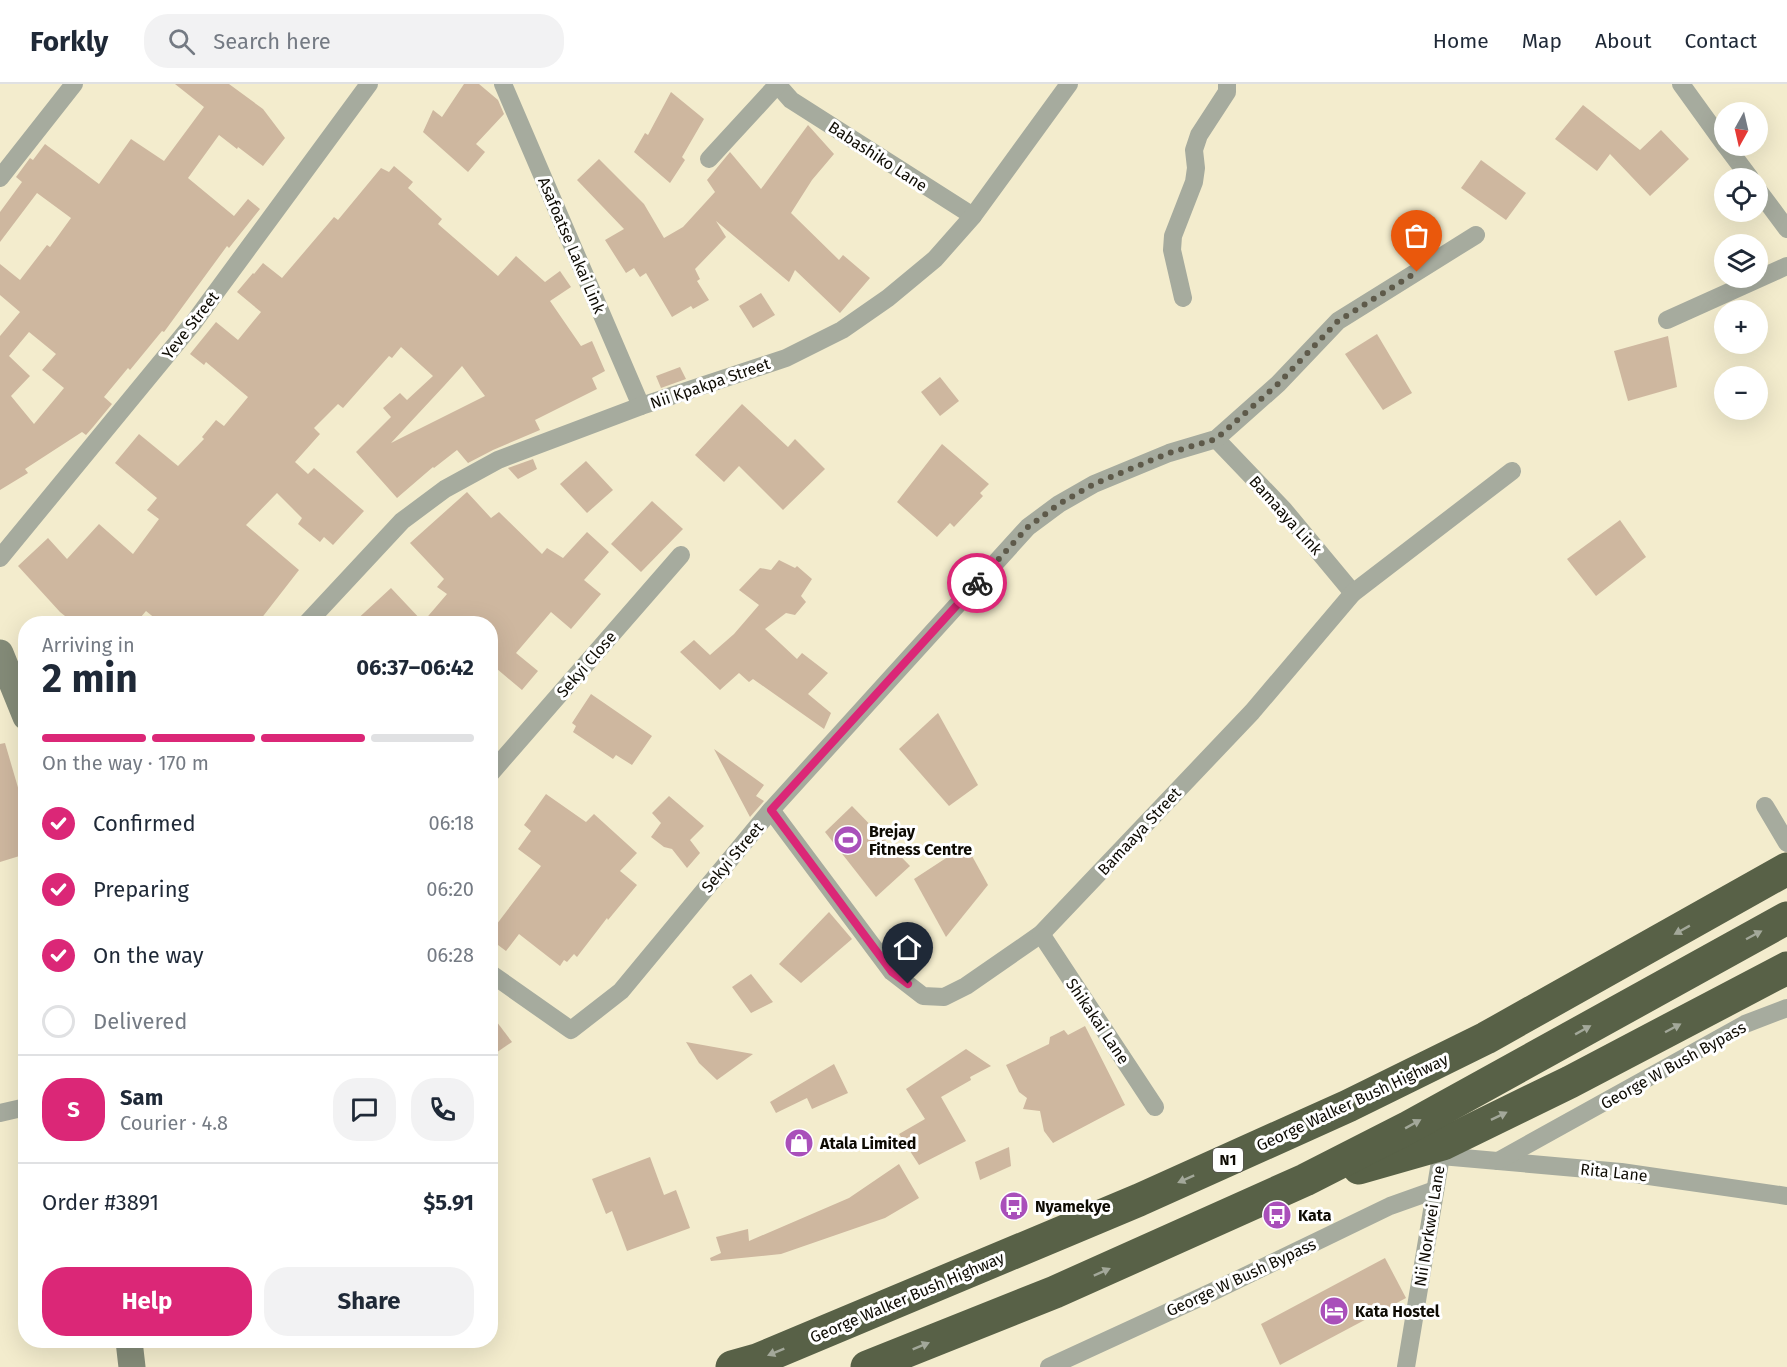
<!DOCTYPE html>
<html lang="en">
<head>
<meta charset="utf-8">
<style>
  :root { --surface:#fff; --page:#f2f2f3; --text:#1f2937; --muted:#747a83; --line:#e0e1e3; --accent:#db2777 }
  body { margin:0; font-family:"Fira Sans",sans-serif; background:var(--page); color:var(--text); height:100vh; display:flex; flex-direction:column; font-size:22px; white-space:nowrap }
  * { box-sizing:border-box; margin:0 }
  p { font-size:20px; color:var(--muted) }
  .icon { flex:none; width:33px; height:33px; fill:none; stroke:currentColor; stroke-width:2; stroke-linecap:round; stroke-linejoin:round }
  .map { position:relative; flex:1; overflow:hidden }
  .details { position:absolute; left:18px; top:532px; width:480px; height:732px; display:flex; flex-direction:column; background:var(--surface); border-radius:24px; box-shadow:0 6px 24px #0002 }
  .details>* { flex:none }
  .needle { width:39px; rotate:188deg }
  .tools { position:absolute; left:1714px; top:18px; display:grid; gap:12px }
  .tools a { display:grid; place-items:center; width:54px; height:54px; border-radius:50%; background:var(--surface); box-shadow:0 6px 24px #0002; font-size:30px }
  .pin { position:absolute; display:grid; place-items:center; width:51px; height:51px; color:#fff; margin:-62px -26px; border-radius:50% 50% 50% 0; rotate:-45deg; box-shadow:0 0 6px #0007 }
  .pin .icon { rotate:45deg }
  .courier { position:absolute; display:grid; place-items:center; width:60px; height:60px; margin:-30px; border:4px solid #db2777; border-radius:50%; background:#fff; color:#222; box-shadow:0 2px 8px #0007 }
  .head em { font-style:normal; font-weight:700 }
  .head div { display:flex; flex-direction:column-reverse }
  .head { display:flex; align-items:center; justify-content:space-between; height:102px; padding:0 24px }
  h1 { font-size:39px; font-weight:700; line-height:45px }
  .bar { display:grid; grid-template-columns:repeat(4,1fr); gap:9px 6px; align-content:center; height:72px; padding:0 24px }
  .bar i { height:8px; border-radius:4px; background:var(--line) }
  .bar .on { background:var(--accent) }
  .bar p { grid-column:span 4 }
  .line { display:flex; align-items:center; gap:15px; padding:0 24px; border-top:2px solid var(--line) }
  .line div { flex:1 }
  .round { display:grid; place-items:center; flex:none; width:63px; height:63px; border-radius:24px; background:var(--page) }
  ol { padding:0 24px; list-style:none }
  li { display:flex; align-items:center; gap:18px; height:66px }
  li p { margin-inline-start:auto }
  li .icon { padding:6px; border-radius:50%; background:var(--accent); color:#fff; stroke-width:4 }
  li:last-child { color:var(--muted) }
  li i { width:33px; height:33px; border:3px solid var(--line); border-radius:50% }
  .action { display:flex; gap:12px; margin-top:auto; padding:12px 24px }
  .action a { flex:1; height:69px; border-radius:24px; background:var(--accent); color:#fff; font-size:24px; font-weight:700; line-height:69px; text-align:center }
  .action a+a { background:var(--page); color:var(--text) }
  header { display:flex; align-items:center; gap:36px; box-sizing:border-box; height:84px; padding:0 30px; background:var(--surface); border-bottom:2px solid var(--line) }
  header strong { font-size:28px }
  nav { display:flex; gap:33px; margin-inline-start:auto; font-size:21px }
  .search { width:420px; height:54px; background:var(--page); display:flex; align-items:center; gap:15px; box-sizing:border-box; padding:0 21px; border-radius:24px; color:var(--muted); font-size:22px }
  .map>svg:first-child { display:block }
  .building { fill:#ceb79f; fill-rule:evenodd }
  .lines { fill:none; stroke-linecap:round; stroke-linejoin:round }
  .street { stroke:#a6ab9e; stroke-width:18 }
  .secondary { stroke:#848b78; stroke-width:27 }
  .highway { stroke:#586147; stroke-width:33 }
  .oneway { fill:#a3a89a }
  .done { stroke:#5e5a4a; stroke-width:6; stroke-dasharray:0 10.8 }
  .route { stroke:#db2777; stroke-width:8 }
  .labels { text-anchor:middle; stroke-width:6; stroke-linejoin:round; paint-order:stroke }
  .shield { fill:#fff; stroke:#56544f; stroke-width:1.5 }
  .shield-label { font-size:15px; font-weight:bold; fill:#0e0b03 }
  .street-label { font-size:16px; fill:#0e0b03; stroke:#fff }
  .poi-label { font-size:16px; font-weight:bold; fill:#0e0b03; stroke:#fff; text-anchor:start }
</style>
</head>
<body>
<header>
<strong>Forkly</strong>
<div class="search"><svg class="icon" aria-label="search" viewBox="0 0 24 24"><circle cx="10" cy="10" r="6"/><path d="M15 15l6 6"/></svg>Search here</div>
<nav><a>Home</a><a>Map</a><a>About</a><a>Contact</a></nav>
</header>
<div class="map">
<svg width="1787" height="1283" viewBox="0 0 1787 1283">
  <rect width="100%" height="100%" fill="#f3eccd"/>
  <!-- building -->
  <g class="building">
    <path d="M175 0H229L263 25 285 54 263 82 238 63 237 65 219 51 188 94 234 132 248 115 260 125 229 164 227 162 164 248 162 247 130 286 128 284 104 313 112 320 93 343 86 351 82 348 25 385 28 389 0 406V252L20 228 0 211V180L20 196 47 161 50 163 71 134 37 109 0 158V128L22 98 16 93 30 74 33 76 45 60 99 100 131 55 164 77 204 23ZM29 248 56 270 42 286 64 304 34 340 11 312 30 292 9 272Z"/>
    <path d="M464 0H479L498 16 504 30 476 60 485 68 468 88 423 48 433 26 442 33Z"/>
    <path d="M671 8 704 35 682 73 685 76 670 99 634 68 645 49 648 51Z"/>
    <path d="M1583 21 1640 66 1661 46 1689 75 1650 112 1610 70 1597 87 1555 55Z"/>
    <path d="M808 41 834 70 812 96 791 129 839 176 843 171 870 194 840 229 795 186 789 198 716 137 726 153 695 185 700 195 697 197 709 216 693 225 691 222 672 233 646 189 640 193 634 184 626 189 605 156 624 145 577 96 599 75 644 120 664 154 683 143 715 108 707 96 730 68 761 105Z"/>
    <path d="M1481 76 1526 109 1506 136 1461 104Z"/>
    <path d="M394 82 413 98 408 104 442 135 438 140 498 192 516 172 545 198 560 187 571 203 550 217 581 262 592 257 605 287 592 294 597 305 535 336 540 346 493 366 468 379 457 366 434 384 433 383 397 414 356 368 391 333 383 324 400 309 407 316 433 292 401 263 392 274 389 272 343 324 338 320 314 344 320 350 295 378 308 390 314 384 364 427 333 461 324 453 320 458 298 440 302 434 277 409 246 441 299 486 257 540H162L146 527 135 540H75L60 528 18 482 48 454 67 475 99 440 133 470 159 435 147 426 157 414 115 379 139 350 178 382 204 355 202 353 216 336 224 342 248 313 206 278 204 281 190 270 216 238 238 256 261 228 237 208 253 189 254 190 263 179 282 194 334 133 338 136 381 84 389 88ZM462 282 485 312 391 359 444 302Z"/>
    <path d="M761 209 775 231 753 244 739 222Z"/>
    <path d="M1377 250 1412 309 1383 326 1345 270Z"/>
    <path d="M1668 252 1677 303 1628 317 1614 267Z"/>
    <path d="M680 283 686 295 661 304 656 292Z"/>
    <path d="M940 293 959 317 940 332 921 308Z"/>
    <path d="M742 320 788 363 795 355 825 385 783 426 739 382 724 398 695 371Z"/>
    <path d="M942 360 989 400 980 409 983 412 954 443 950 439 937 453 897 418Z"/>
    <path d="M533 375 537 385 518 395 508 384Z"/>
    <path d="M586 377 613 406 587 429 560 400Z"/>
    <path d="M467 408 491 434 499 428 542 470 547 464 563 474 587 448 609 468 584 496 601 510 571 545 551 528 516 569 538 587 522 606 490 579V540H352L391 504 423 538 447 510 437 503 444 495 410 459Z"/>
    <path d="M652 417 683 445 641 488 611 460Z"/>
    <path d="M1620 436 1646 473 1596 512 1567 475Z"/>
    <path d="M779 476 795 484 797 482 812 495 801 512 806 518 795 531 786 529 765 545 797 575 802 569 828 589 808 610 831 629 824 645 753 595 749 598 739 589 720 606 680 568 694 556 710 571 734 550 759 521 739 506 760 484 771 486Z"/>
    <path d="M591 610 652 652 632 681 616 671 613 675 573 648 576 642 572 639Z"/>
    <path d="M938 629 978 701 949 722 899 665Z"/>
    <path d="M5 659 26 731V770L0 778V660Z"/>
    <path d="M714 665 764 701 756 712 764 717 750 733Z"/>
    <path d="M546 710 586 738 594 730 637 769 620 787 637 801 608 836 607 834 577 873 574 870 567 878 564 876 560 882 519 850 506 867 490 855V849L541 782 518 765 531 747 524 741Z"/>
    <path d="M669 712 704 742 690 756 700 769 687 784 672 765 664 763 651 753 661 739 652 729Z"/>
    <path d="M852 722 910 782 876 813 825 748Z"/>
    <path d="M966 761 988 801 946 853 914 795Z"/>
    <path d="M829 828 852 855 801 899 779 880Z"/>
    <path d="M751 890 773 918 751 929 732 903Z"/>
    <path d="M490 929 512 958 490 973Z"/>
    <path d="M1085 942 1125 1021 1053 1059 1044 1047 1040 1027 1023 1025 1027 1014 1019 1008 1006 981 1049 960 1050 953 1064 946 1068 951Z"/>
    <path d="M686 958 753 970 717 996 699 979Z"/>
    <path d="M966 965 991 982 970 993 971 996 941 1013 966 1057 919 1081 899 1050 925 1035 906 1005Z"/>
    <path d="M834 980 848 1009 812 1025 807 1014 776 1029 770 1018Z"/>
    <path d="M1009 1063 1011 1082 980 1096 975 1078Z"/>
    <path d="M650 1073 664 1111 676 1106 690 1144 627 1167 612 1127 606 1130 592 1095Z"/>
    <path d="M899 1080 919 1114 885 1134 781 1170 711 1177 710 1174 721 1169 716 1153 748 1145 749 1157 849 1114Z"/>
    <path d="M1385 1174 1406 1214 1280 1281 1261 1240Z"/>
  </g>
  <g class="lines">
    <!-- street -->
    <g class="street">
      <path d="M503 0 641 322"/>
      <path d="M777 0 791 16 973 132"/>
      <path d="M1681 0 1725 61"/>
      <path d="M1726 62 1750 94"/>
      <path d="M709 75 778 0"/>
      <path d="M0 94 74 0"/>
      <path d="M1758 106 1787 145"/>
      <path d="M1183 214 1172 166 1173 152 1194 98 1196 84 1194 66 1199 51 1227 8V0"/>
      <path d="M1667 236 1787 182"/>
      <path d="M1216 355 1284 426 1353 509"/>
      <path d="M0 474 194 238 369 0"/>
      <path d="M306 540 402 437 445 405 498 376 641 322 786 274 842 246 888 214 935 175 973 132 1069 0"/>
      <path d="M490 690 681 471"/>
      <path d="M1765 722 1787 759"/>
      <path d="M771 726 892 888 923 912 944 913 966 902 1041 850 1252 628 1353 509 1512 387"/>
      <path d="M1041 850 1155 1023"/>
      <path d="M490 889 571 946 621 907 771 726 1028 443 1059 420 1094 400 1169 369 1216 355 1278 300 1338 237 1476 151"/>
      <path d="M0 1029 26 1023"/>
      <path d="M1441 1072 1621 1088 1787 1112"/>
      <path d="M1498 1077 1745 940 1787 924"/>
      <path d="M1049 1283 1212 1208 1390 1122 1435 1106"/>
      <path d="M1406 1283 1443 1060"/>
    </g>
    <!-- secondary -->
    <g class="secondary">
      <path d="M0 569 26 633"/>
      <path d="M129 1257 132 1283"/>
    </g>
    <!-- highway -->
    <g class="highway">
      <path d="M1359 1084 1443 1060 1570 998 1787 884"/>
      <path d="M732 1283 757 1276 1139 1116 1348 1022 1486 954 1787 785"/>
      <path d="M867 1283 1055 1208 1305 1096 1409 1043 1787 834"/>
    </g>
  </g>
  <!-- one-way arrows -->
  <defs><path id="oneway-solid" d="M-6-.8H1V-3.2L6.5 0L1 3.2V.8H-6Z" transform="scale(1.5)"/></defs>
  <g class="oneway">
    <use href="#oneway-solid" transform="translate(1682 846) rotate(151)"/>
    <use href="#oneway-solid" transform="translate(1754 851) rotate(-28)"/>
    <use href="#oneway-solid" transform="translate(1673 944) rotate(-28)"/>
    <use href="#oneway-solid" transform="translate(1583 946) rotate(-29)"/>
    <use href="#oneway-solid" transform="translate(1499 1032) rotate(-26)"/>
    <use href="#oneway-solid" transform="translate(1413 1040) rotate(-29)"/>
    <use href="#oneway-solid" transform="translate(1186 1095) rotate(156)"/>
    <use href="#oneway-solid" transform="translate(1102 1188) rotate(-24)"/>
    <use href="#oneway-solid" transform="translate(921 1262) rotate(-22)"/>
    <use href="#oneway-solid" transform="translate(776 1268) rotate(158)"/>
  </g>
  <g class="lines">
    <!-- done -->
    <path class="done" d="M977 499 1028 443 1059 420 1094 400 1169 369 1216 355 1278 300 1338 237 1417 188"/>
    <!-- route -->
    <path class="route" d="M908 900 892 888 771 726 977 499"/>
  </g>
  <!-- icons -->
  <defs>
    <g id="stadium-disc" transform="scale(1.5)"><circle r="9.5" fill="#a94fba" stroke="#fff"/><path d="M0-5a6.5 5 0 1 0 0 10a6.5 5 0 1 0 0-10ZM-3.5-1.8h7v3.6h-7Z" fill="#fff"/></g>
    <g id="shop-disc" transform="scale(1.5)"><circle r="9.5" fill="#a94fba" stroke="#fff"/><path d="M-5-2.5h2.3a2.7 3.5 0 0 1 5.4 0H5L5.5 6h-11ZM-1.5-2.5h3a1.5 2.3 0 0 0-3 0Z" fill="#fff"/></g>
    <g id="bus-disc" transform="scale(1.5)"><circle r="9.5" fill="#a94fba" stroke="#fff"/><path d="M-5-6H5V4H4V6H2V4H-2V6H-4V4H-5ZM-3.5-4V0h7V-4ZM-3.5 1.2v1.5H-2V1.2ZM2 1.2v1.5H3.5V1.2Z" fill="#fff"/></g>
    <g id="hotel-disc" transform="scale(1.5)"><circle r="9.5" fill="#a94fba" stroke="#fff"/><path d="M-6-4.5h1.5V1H6V5H4.5V3h-9V5H-6ZM-4 0a1.8 1.8 0 1 1 3.6 0ZM.5 0V-2.5h3Q6-2.5 6 0Z" fill="#fff"/></g>
  </defs>
  <g fill-rule="evenodd">
    <use href="#stadium-disc" x="848" y="756"/>
    <use href="#shop-disc" x="799" y="1059"/>
    <use href="#bus-disc" x="1014" y="1122"/>
    <use href="#bus-disc" x="1277" y="1131"/>
    <use href="#hotel-disc" x="1334" y="1227"/>
  </g>
  <g class="labels">
    <!-- shield labels -->
    <rect class="shield" x="1213" y="1064" width="30" height="24" rx="4.5"/>
    <g class="shield-label">
      <text x="1228" y="1081">N1</text>
    </g>
    <!-- street labels -->
    <g class="street-label">
      <text transform="translate(878 72) rotate(33)" y="6">Babashiko Lane</text>
      <text transform="translate(572 161) rotate(67)" y="6">Asafoatse Lakai Link</text>
      <text transform="translate(190 241) rotate(-52)" y="6">Yeve Street</text>
      <text transform="translate(710 299) rotate(-19)" y="6">Nii Kpakpa Street</text>
      <text transform="translate(1286 431) rotate(48)" y="6">Bamaaya Link</text>
      <text transform="translate(586 580) rotate(-49)" y="6">Sekyi Close</text>
      <text transform="translate(1139 747) rotate(-47)" y="6">Bamaaya Street</text>
      <text transform="translate(732 773) rotate(-50)" y="6">Sekyi Street</text>
      <text transform="translate(1098 937) rotate(56)" y="6">Shikakai Lane</text>
      <text transform="translate(1673 981) rotate(-29)" y="6">George W Bush Bypass</text>
      <text transform="translate(1352 1018) rotate(-25)" y="6">George Walker Bush Highway</text>
      <text transform="translate(1614 1088) rotate(6)" y="6">Rita Lane</text>
      <text transform="translate(1429 1142) rotate(-81)" y="6">Nii Norkwei Lane</text>
      <text transform="translate(1241 1193) rotate(-25)" y="6">George W Bush Bypass</text>
      <text transform="translate(907 1213) rotate(-23)" y="6">George Walker Bush Highway</text>
    </g>
    <!-- poi labels -->
    <g class="poi-label">
      <text x="869" y="753">Brejay<tspan x="869" dy="18">Fitness Centre</tspan></text>
      <text x="820" y="1065">Atala Limited</text>
      <text x="1035" y="1128">Nyamekye</text>
      <text x="1298" y="1137">Kata</text>
      <text x="1355" y="1233">Kata Hostel</text>
    </g>
  </g>
</svg>
<div class="tools">
<a><svg class="needle" viewBox="-14 -14 28 28"><path d="M0-13l5 13h-10z" fill="#e53935"/><path d="M0 13l5-13h-10z" fill="#747a83"/></svg></a>
<a><svg class="icon" aria-label="locate" viewBox="0 0 24 24"><circle cx="12" cy="12" r="6"/><path d="M12 2v4M12 18v4M2 12h4M18 12h4"/></svg></a>
<a><svg class="icon" aria-label="layers" viewBox="0 0 24 24"><path d="M12 4l9 5-9 5-9-5zM3 14l9 5 9-5"/></svg></a>
<a>+</a>
<a>−</a>
</div>
<div class="pin" style="left:1417px;top:188px;background:#ea580c"><svg class="icon" aria-label="bag" viewBox="0 0 24 24"><path d="M5 8h14l-1 12H6zM9 8a3 3 0 0 1 6 0"/></svg></div>
<div class="pin" style="left:908px;top:900px;background:#1f2937"><svg class="icon" aria-label="home" viewBox="0 0 24 24"><path d="M3 11l9-7 9 7M6 9v11h12V9"/></svg></div>
<div class="courier" style="left:977px;top:499px"><svg class="icon" aria-label="bike" viewBox="0 0 24 24"><circle cx="6" cy="16" r="4"/><circle cx="18" cy="16" r="4"/><path d="M6 16l4-8h5l3 8M10 8l3 8H6M13 5h3"/></svg></div>
<section class="details">
<div class="head"><div><h1>2 min</h1><p>Arriving in</p></div><em>06:37–06:42</em></div>
<div class="bar"><i class="on"></i><i class="on"></i><i class="on"></i><i></i><p>On the way · 170 m</p></div>
<ol>
<li><svg class="icon" aria-label="check" viewBox="0 0 24 24"><path d="M5 12l5 5 9-10"/></svg>Confirmed<p>06:18</p></li>
<li><svg class="icon" aria-label="check" viewBox="0 0 24 24"><path d="M5 12l5 5 9-10"/></svg>Preparing<p>06:20</p></li>
<li><svg class="icon" aria-label="check" viewBox="0 0 24 24"><path d="M5 12l5 5 9-10"/></svg>On the way<p>06:28</p></li>
<li><i></i>Delivered</li>
</ol>
<div class="line" style="height:108px"><b class="round" style="background:var(--accent);color:#fff">S</b><div><b>Sam</b><p>Courier · 4.8</p></div><a class="round"><svg class="icon" aria-label="chat" viewBox="0 0 24 24"><path d="M4 5h16v11H9l-5 4z"/></svg></a><a class="round"><svg class="icon" aria-label="phone" viewBox="0 0 24 24"><path d="M5 4h4l2 5-3 2q2 4 5 5l2-3 5 2v4C11 20 4 13 5 4z"/></svg></a></div>
<div class="line" style="height:78px"><div>Order #3891</div><b>$5.91</b></div>
<div class="action"><a>Help</a><a>Share</a></div>
</section>
</div>
</body>
</html>
